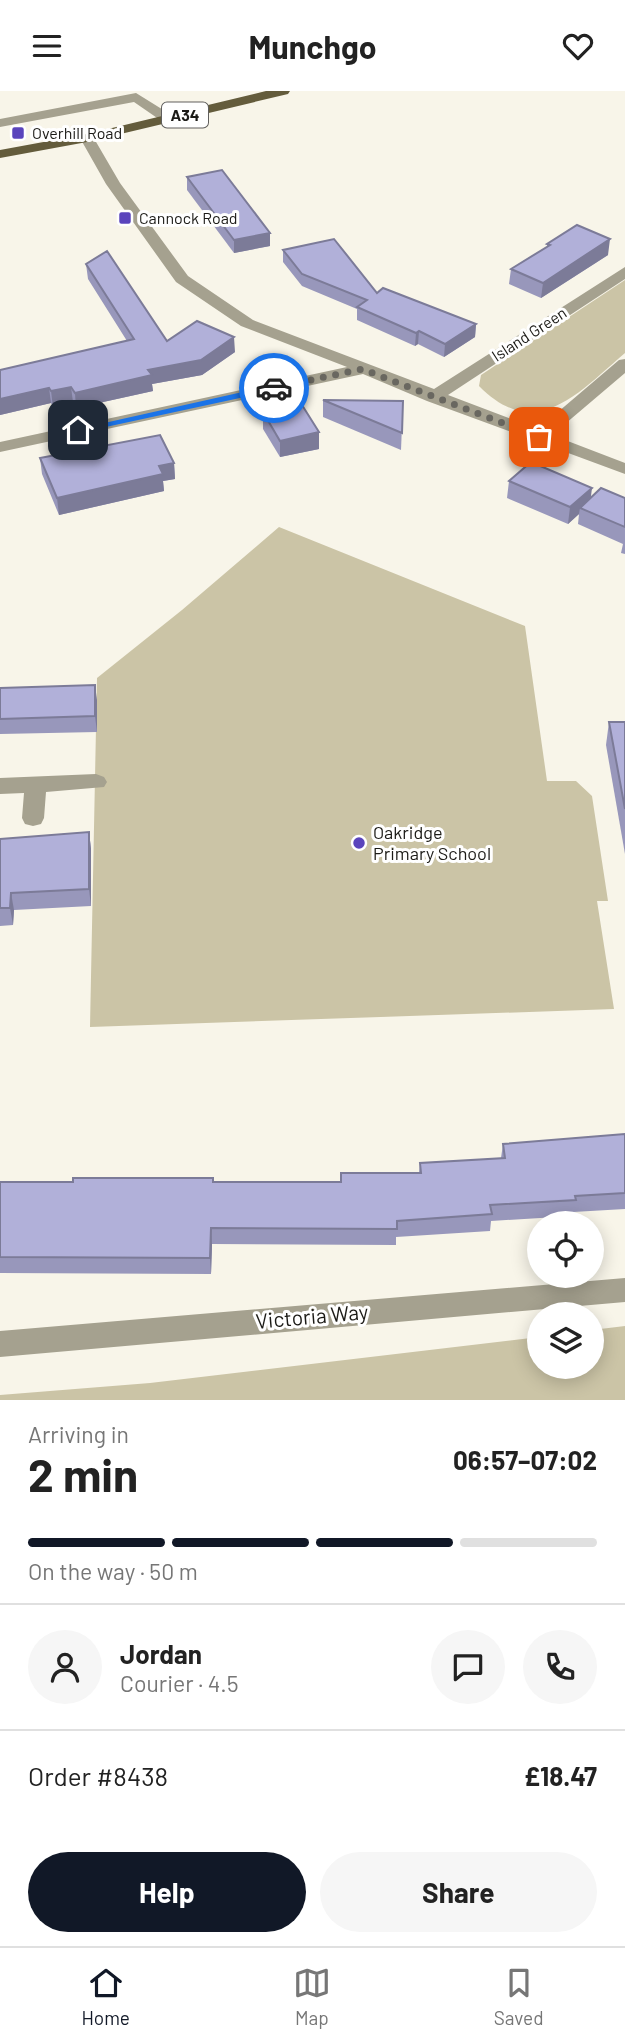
<!DOCTYPE html>
<html lang="en">
<head>
<meta charset="utf-8">
<style>
  :root { --surface:#fff; --page:#f6f6f6; --text:#222; --muted:#767676; --line:#e0e0e0; --accent:#111827 }
  body { margin:0; font-family:Barlow,sans-serif; background:var(--page); color:var(--text); height:100vh; display:flex; flex-direction:column; font-size:26px; white-space:nowrap }
  * { box-sizing:border-box; margin:0 }
  p { font-size:23px; color:var(--muted) }
  .icon { flex:none; width:38px; height:38px; fill:none; stroke:currentColor; stroke-width:2; stroke-linecap:round; stroke-linejoin:round }
  .map { position:relative; height:1309px; overflow:hidden }
  .sheet { display:flex; flex-direction:column; background:var(--surface); flex:1 }
  .sheet>* { flex:none }
  .buttons { position:absolute; left:527px; top:1120px; display:grid; gap:14px }
  .buttons a { display:grid; place-items:center; width:77px; height:77px; border-radius:50%; background:var(--surface); box-shadow:0 4px 18px #0003; font-size:35px }
  .pin { position:absolute; display:grid; place-items:center; width:60px; height:60px; color:#fff; margin:-30px; border-radius:14px; box-shadow:0 4px 10px #0006 }
  .courier { position:absolute; display:grid; place-items:center; width:70px; height:70px; margin:-35px; border:5px solid #1a73e8; border-radius:50%; background:#fff; color:#222; box-shadow:0 2px 9px #0007 }
  .overview em { font-style:normal; font-weight:700 }
  .overview div { display:flex; flex-direction:column-reverse }
  .overview { display:flex; align-items:center; justify-content:space-between; height:119px; padding:0 28px }
  h1 { font-size:46px; font-weight:700; line-height:52px }
  .bar { display:grid; grid-template-columns:repeat(4,1fr); gap:10px 7px; align-content:center; height:84px; padding:0 28px }
  .bar i { height:9px; border-radius:5px; background:var(--line) }
  .bar .active { background:var(--accent) }
  .bar p { grid-column:span 4 }
  .line { display:flex; align-items:center; gap:18px; padding:0 28px; border-top:2px solid var(--line) }
  .line div { flex:1 }
  .round { display:grid; place-items:center; flex:none; width:74px; height:74px; border-radius:37px; background:var(--page) }
  .action { display:flex; gap:14px; margin-top:auto; padding:14px 28px }
  .action a { flex:1; height:80px; border-radius:42px; background:var(--accent); color:#fff; font-size:28px; font-weight:700; line-height:80px; text-align:center }
  .action a+a { background:var(--page); color:var(--text) }
  header { display:flex; justify-content:space-between; align-items:center; height:91px; padding:0 28px; background:var(--surface); font-size:32px; font-weight:700 }
  .menu { display:flex; justify-content:space-around; align-items:center; height:98px; border-top:2px solid var(--line); background:var(--surface); font-size:19px; color:var(--muted) }
  .menu a { display:grid; justify-items:center; gap:4px }
  .menu .active { color:var(--accent) }
  .map>svg:first-child { display:block }
  .green { fill:#cbc4a6 }
  .lines { fill:none; stroke-linecap:round; stroke-linejoin:round }
  .minor { fill:#a5a18f; fill-rule:evenodd }
  .major { fill:#645c3c; fill-rule:evenodd }
  .wall { fill:#9897bb }
  .shaded-wall { fill:#7c7b98 }
  .building { fill:#b1b0d9; stroke:#7c7b98; stroke-width:2 }
  .route { fill:#1a73e8 }
  .done { stroke:#696760; stroke-width:7; stroke-dasharray:0 12.6 }
  .poi-dot { fill:#5a44bc; stroke:#fff; stroke-width:2.5 }
  .labels { text-anchor:middle; stroke-width:6; stroke-linejoin:round; paint-order:stroke }
  .shield { fill:#fff; stroke:#605f5d; stroke-width:2 }
  .shield-label { font-size:16px; font-weight:bold; fill:#1c1b17 }
  .far-poi-label { font-size:16px; fill:#1c1b17; stroke:#fff; text-anchor:start }
  .far-street-label { font-size:16px; fill:#1c1b17; stroke:#fff }
  .poi-label { font-size:18px; fill:#1c1b17; stroke:#fff; text-anchor:start }
  .near-street-label { font-size:21px; fill:#1c1b17; stroke:#fff }
</style>
</head>
<body>
<header><svg class="icon" aria-label="menu" viewBox="0 0 24 24"><path d="M4 6h16M4 12h16M4 18h16"/></svg>Munchgo<svg class="icon" aria-label="heart" viewBox="0 0 24 24"><path d="M12 20l-8-8c-3-5 5-10 8-4 3-6 11-1 8 4z"/></svg></header>
<div class="map">
<svg width="625" height="1309" viewBox="0 0 625 1309">
  <rect width="100%" height="100%" fill="#f8f5e9"/>
  <!-- green -->
  <g class="green">
    <path d="M625 189V262C579 301 536 353 479 295L481 284Z"/>
    <path d="M279 436 525 535 547 690H576L592 705 608 810H597L614 918 90 936 97 587 182 519Z"/>
    <path d="M625 1235V1309H0V1304L150 1292 539 1246V1276H592V1239Z"/>
  </g>
  <g class="lines">
    <!-- minor -->
    <g class="minor">
      <path d="M136 2 173 25V31H163L134 11 0 36V28Z"/>
      <path d="M87 43 92 44 120 92 188 185 253 229 434 298 625 176V188L448 304 538 338 619 269 625 268V282L552 344 625 372V383L427 310 363 283 0 361V351L347 276 241 235 176 191 106 93 80 47Z"/>
      <path d="M96 683 104 686 107 691 104 696 46 701 44 727 41 733 33 735 25 733 22 727 24 702 0 703V687Z"/>
      <path d="M625 1187V1211L0 1266V1240Z"/>
    </g>
    <!-- major -->
    <path class="major" d="M266 0H290L288 3 87 51 0 67V59L87 43Z"/>
  </g>
  <!-- wall -->
  <g class="wall">
    <path d="M187 86 270 155 234 162 187 99Z"/>
    <path d="M547 153 608 164 541 207 509 193 511 178 547 156Z"/>
    <path d="M283 159 377 202 476 233 475 246 444 266 418 253 415 255 357 229V218L302 195 283 171Z"/>
    <path d="M86 173 167 250 235 261 202 284 152 293 153 300 76 317 73 311 53 316 51 312 0 324V279L127 250 88 188Z"/>
    <path d="M323 309 403 310 401 359 323 326Z"/>
    <path d="M263 321 319 341V358L280 366 263 338Z"/>
    <path d="M40 367 174 372 175 388 163 390 164 400 59 424 42 383Z"/>
    <path d="M509 390 590 407H625V463L621 462 623 453 578 433 579 423 568 433 507 407Z"/>
    <path d="M0 597 97 609V641L0 643Z"/>
    <path d="M609 631H625V763L606 654Z"/>
    <path d="M89 741 91 758V815L14 819 13 834 0 835V748Z"/>
    <path d="M625 1043V1118L573 1121V1125L491 1130 490 1140 396 1146V1154L212 1153 211 1183 0 1182V1091H340L419 1082 420 1072 501 1067 503 1053Z"/>
  </g>
  <!-- shaded-wall -->
  <g class="shaded-wall">
    <path d="M270 142V155L234 162V149Z"/>
    <path d="M610 148 608 164 541 207 543 192Z"/>
    <path d="M476 233 475 246 444 266 445 253Z"/>
    <path d="M419 240 418 253 415 255 416 242Z"/>
    <path d="M234 246 235 261 202 284 152 293 153 300 76 317 75 302 148 279Z"/>
    <path d="M71 296 73 311 53 316 51 300Z"/>
    <path d="M49 297 51 312 0 324V308Z"/>
    <path d="M319 341V358L280 366V350Z"/>
    <path d="M174 372 175 388 163 390 164 400 59 424 57 407 159 375Z"/>
    <path d="M592 397 590 413 580 417 579 423 568 433 570 416Z"/>
    <path d="M95 594 97 609V641L95 625Z"/>
    <path d="M89 741 91 758V815L89 798Z"/>
    <path d="M11 802 14 819 13 834 10 817Z"/>
    <path d="M211 1137 212 1153 211 1183 210 1167Z"/>
  </g>
  <!-- building -->
  <g class="building">
    <path d="M222 79 270 142 234 149 187 86Z"/>
    <path d="M577 134 610 148 543 192 511 178 550 154 547 153Z"/>
    <path d="M334 148 377 202 383 197 476 233 445 253 419 240 416 242 357 216 367 209 302 183 283 159Z"/>
    <path d="M107 160 167 250 197 230 234 246 201 269 148 279 152 284 75 302 71 296 51 300 49 297 0 308V279L134 248 86 173Z"/>
    <path d="M323 309 403 310 402 342Z"/>
    <path d="M302 314 319 341 280 350 263 321Z"/>
    <path d="M160 344 174 372 159 375 163 383 57 407 40 367Z"/>
    <path d="M531 371 592 397 570 416 509 390Z"/>
    <path d="M601 397 625 407V436L580 417Z"/>
    <path d="M95 594V625L0 628V597Z"/>
    <path d="M609 631H625V718Z"/>
    <path d="M89 741V798L11 802 10 817H0V748Z"/>
    <path d="M625 1043V1102L575 1105 576 1109 490 1114 492 1123 397 1130V1138L211 1137 210 1167 0 1166V1091H73V1087H213V1091H341V1082H421L420 1072 505 1067 503 1053Z"/>
  </g>
  <!-- route -->
  <path class="route" d="M274 294 279 297 277 299 78 342 73 339Z"/>
  <g class="lines">
    <!-- done -->
    <path class="done" d="M274 297 362 278 539 346"/>
  </g>
  <!-- markers -->
  <g class="poi-dot">
    <rect x="11" y="35" width="14" height="14" rx="3.5"/>
    <rect x="118" y="120" width="14" height="14" rx="3.5"/>
    <circle cx="359" cy="752" r="7"/>
  </g>
  <g class="labels">
    <!-- shield labels -->
    <rect class="shield" x="162" y="11.5" width="46" height="25" rx="5"/>
    <g class="shield-label">
      <text x="185" y="30">A34</text>
    </g>
    <!-- far-poi labels -->
    <g class="far-poi-label">
      <text x="32" y="48">Overhill Road</text>
      <text x="139" y="133">Cannock Road</text>
    </g>
    <!-- far-street labels -->
    <g class="far-street-label">
      <text transform="translate(529 243) rotate(-33)" y="6">Island Green</text>
    </g>
    <!-- poi labels -->
    <g class="poi-label">
      <text x="373" y="748">Oakridge<tspan x="373" dy="21">Primary School</tspan></text>
    </g>
    <!-- near-street labels -->
    <g class="near-street-label">
      <text transform="translate(312 1226) rotate(-5)" y="7">Victoria Way</text>
    </g>
  </g>
</svg>
<div class="buttons">
<a><svg class="icon" aria-label="locate" viewBox="0 0 24 24"><circle cx="12" cy="12" r="6"/><path d="M12 2v4M12 18v4M2 12h4M18 12h4"/></svg></a>
<a><svg class="icon" aria-label="layers" viewBox="0 0 24 24"><path d="M12 4l9 5-9 5-9-5zM3 14l9 5 9-5"/></svg></a>
</div>
<div class="pin" style="left:539px;top:346px;background:#ea580c"><svg class="icon" aria-label="bag" viewBox="0 0 24 24"><path d="M5 8h14l-1 12H6zM9 8a3 3 0 0 1 6 0"/></svg></div>
<div class="pin" style="left:78px;top:339px;background:#1f2937"><svg class="icon" aria-label="home" viewBox="0 0 24 24"><path d="M3 11l9-7 9 7M6 9v11h12V9"/></svg></div>
<div class="courier" style="left:274px;top:297px"><svg class="icon" aria-label="car" viewBox="0 0 24 24"><path d="M5 17H2v-5l4-1 3-4h7l3 4 3 1v5h-3M9 17h6M6 11h13"/><circle cx="7" cy="17" r="2"/><circle cx="17" cy="17" r="2"/></svg></div>
</div>
<section class="sheet">
<div class="overview"><div><h1>2 min</h1><p>Arriving in</p></div><em>06:57–07:02</em></div>
<div class="bar"><i class="active"></i><i class="active"></i><i class="active"></i><i></i><p>On the way · 50 m</p></div>
<div class="line" style="height:126px"><a class="round"><svg class="icon" aria-label="person" viewBox="0 0 24 24"><circle cx="12" cy="8" r="4"/><path d="M4 21q1-7 8-7t8 7"/></svg></a><div><b>Jordan</b><p>Courier · 4.5</p></div><a class="round"><svg class="icon" aria-label="chat" viewBox="0 0 24 24"><path d="M4 5h16v11H9l-5 4z"/></svg></a><a class="round"><svg class="icon" aria-label="phone" viewBox="0 0 24 24"><path d="M5 4h4l2 5-3 2q2 4 5 5l2-3 5 2v4C11 20 4 13 5 4z"/></svg></a></div>
<div class="line" style="height:91px"><div>Order #8438</div><b>£18.47</b></div>
<div class="action"><a>Help</a><a>Share</a></div>
</section>
<nav class="menu">
<a class="active"><svg class="icon" aria-label="home" viewBox="0 0 24 24"><path d="M3 11l9-7 9 7M6 9v11h12V9"/></svg>Home</a>
<a><svg class="icon" aria-label="map" viewBox="0 0 24 24"><path d="M3 6l6-2 6 2 6-2v14l-6 2-6-2-6 2zM9 4v14M15 6v14"/></svg>Map</a>
<a><svg class="icon" aria-label="saved" viewBox="0 0 24 24"><path d="M7 4h10v16l-5-4-5 4z"/></svg>Saved</a>
</nav>
</body>
</html>
